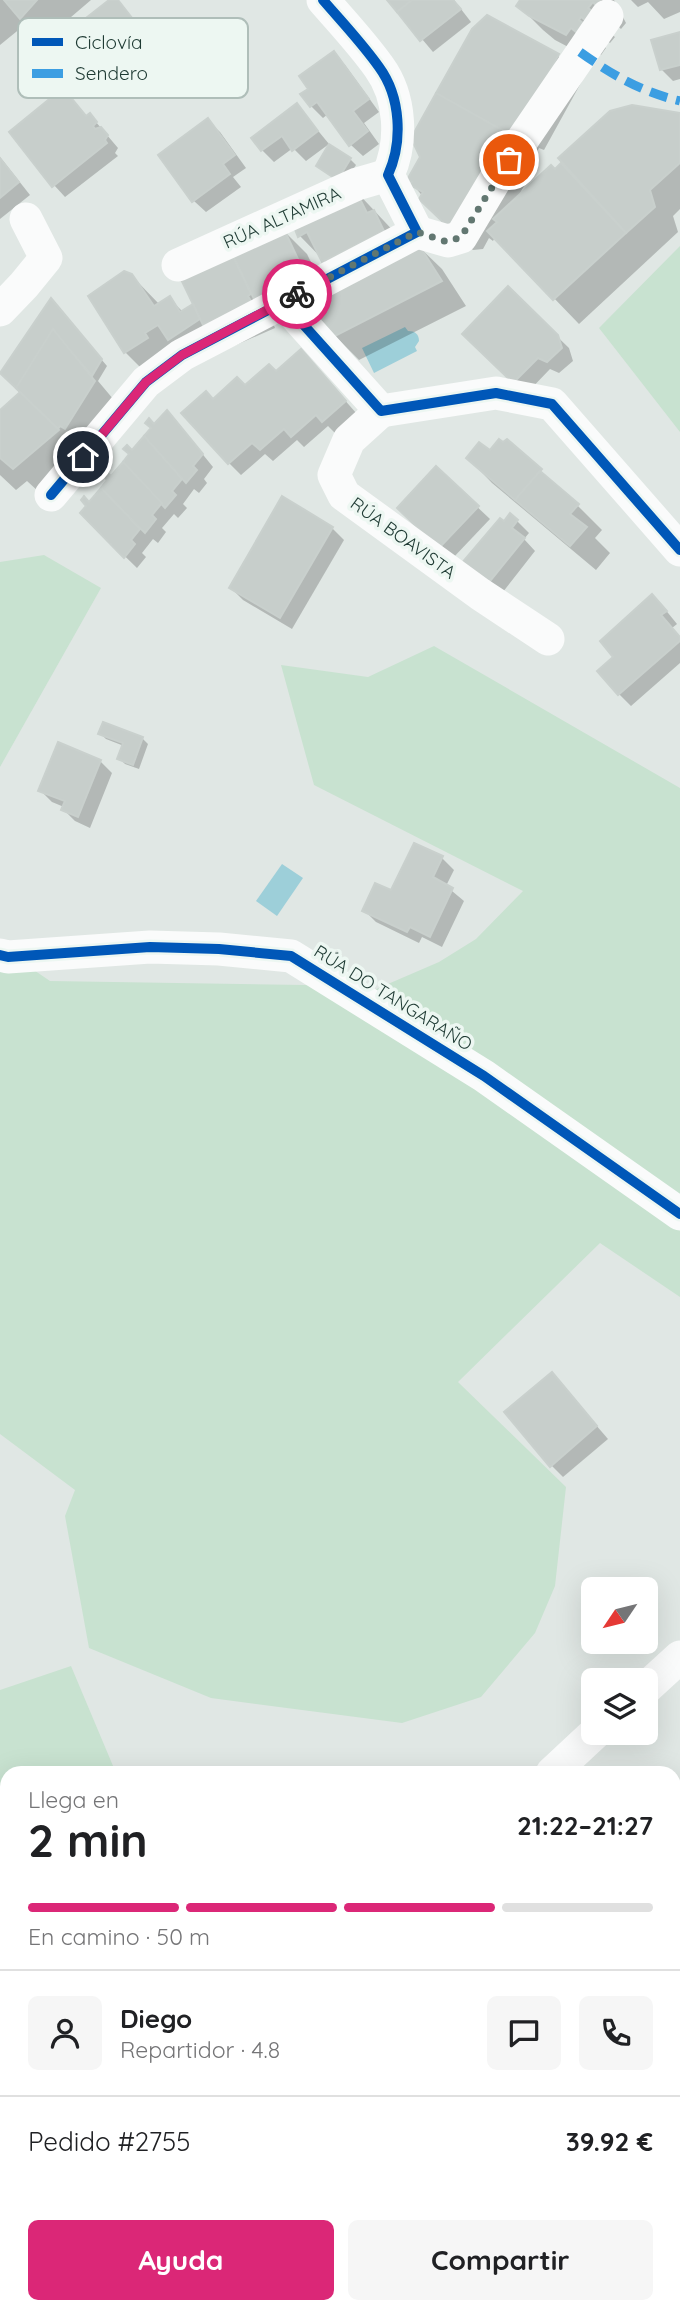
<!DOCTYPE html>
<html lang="es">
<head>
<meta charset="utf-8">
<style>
  :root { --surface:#fff; --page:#f6f6f6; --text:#202124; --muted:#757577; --line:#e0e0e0; --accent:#db2777 }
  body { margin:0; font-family:Quicksand,sans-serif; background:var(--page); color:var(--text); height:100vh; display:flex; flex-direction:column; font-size:26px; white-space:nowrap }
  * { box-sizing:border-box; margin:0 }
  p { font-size:23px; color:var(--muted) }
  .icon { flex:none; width:38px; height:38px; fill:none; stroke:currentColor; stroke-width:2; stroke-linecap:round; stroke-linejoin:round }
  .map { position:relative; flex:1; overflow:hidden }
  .details { position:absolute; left:0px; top:1766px; width:681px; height:548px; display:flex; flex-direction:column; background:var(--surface); border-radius:21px 21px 0 0; box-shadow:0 7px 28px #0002 }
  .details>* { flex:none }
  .needle { width:46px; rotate:235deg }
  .controls { position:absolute; left:581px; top:1577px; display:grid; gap:14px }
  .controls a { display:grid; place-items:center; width:77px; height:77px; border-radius:10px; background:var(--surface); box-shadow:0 7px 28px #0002; font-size:35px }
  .pin { position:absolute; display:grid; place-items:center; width:60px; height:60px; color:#fff; margin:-30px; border:4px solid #fff; border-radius:50%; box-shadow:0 2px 7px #0007 }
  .courier { position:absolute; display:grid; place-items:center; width:70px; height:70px; margin:-35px; border:5px solid #db2777; border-radius:50%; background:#fff; color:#222; box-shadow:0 2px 9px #0007 }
  .head em { font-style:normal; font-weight:700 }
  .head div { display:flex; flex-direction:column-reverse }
  .head { display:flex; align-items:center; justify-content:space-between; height:119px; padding:0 28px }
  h1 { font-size:46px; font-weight:700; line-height:52px }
  .bar { display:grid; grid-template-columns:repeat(4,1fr); gap:10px 7px; align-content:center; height:84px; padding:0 28px }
  .bar i { height:9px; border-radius:5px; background:var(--line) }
  .bar .active { background:var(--accent) }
  .bar p { grid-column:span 4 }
  .line { display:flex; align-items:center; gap:18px; padding:0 28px; border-top:2px solid var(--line) }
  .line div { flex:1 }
  .round { display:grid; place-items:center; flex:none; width:74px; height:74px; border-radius:10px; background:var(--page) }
  .primary-button { display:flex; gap:14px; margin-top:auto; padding:14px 28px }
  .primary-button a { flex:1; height:80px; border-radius:10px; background:var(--accent); color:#fff; font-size:28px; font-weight:700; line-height:80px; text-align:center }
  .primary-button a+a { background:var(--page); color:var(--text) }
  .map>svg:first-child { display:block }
  .green { fill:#c8e2d0 }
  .water { fill:#9dcfd9 }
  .shadow { fill:#0003 }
  .building { fill:#c7cecb; stroke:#c9d0cd; stroke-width:2 }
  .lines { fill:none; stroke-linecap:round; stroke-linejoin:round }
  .highway-casing { stroke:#bac4c1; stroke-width:41 }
  .street { stroke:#fafbfb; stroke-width:33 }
  .highway { stroke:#b8c2bf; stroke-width:38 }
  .quiet { stroke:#3c9ee2; stroke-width:9; stroke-dasharray:18 9; stroke-linecap:butt }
  .cycleway-casing { stroke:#edf7f2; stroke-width:15 }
  .cycleway { stroke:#0057b8; stroke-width:10 }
  .done { stroke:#627771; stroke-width:7; stroke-dasharray:0 12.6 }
  .route { stroke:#db2777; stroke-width:9 }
  .labels { text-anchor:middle; stroke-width:7; stroke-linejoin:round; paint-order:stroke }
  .street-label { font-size:18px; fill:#1e3a33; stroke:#edf7f2 }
  .key { fill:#edf7f2; stroke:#afbeb9; stroke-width:2 }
  .key-label { font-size:19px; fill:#1e3a33 }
</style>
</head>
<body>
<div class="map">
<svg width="680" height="2313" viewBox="0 0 680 2313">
  <rect width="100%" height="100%" fill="#e0e7e4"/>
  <!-- green -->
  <g class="green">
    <path d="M680 246V432L599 328Z"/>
    <path d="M44 555 101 588 0 767V562Z"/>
    <path d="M434 646 680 788V1297L600 1243 458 1382 566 1487 555 1586 535 1633 481 1697 402 1723 211 1698 89 1648 65 1516 75 1490 0 1434V947L50 981 305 985 374 990 439 962 476 939 523 891 314 785 281 665 368 677Z"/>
    <path d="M71 1666 116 1773H7L6 1943 0 1939V1690Z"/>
  </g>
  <!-- water -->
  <g class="water">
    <path d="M405 327 408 331C415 331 419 334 419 341L415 347 417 351 374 373 362 348Z"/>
    <path d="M282 864 303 878 277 916 256 901Z"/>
  </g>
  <!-- shadow -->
  <g class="shadow">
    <path d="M0 0H91L57 29 46 42 27 23 0 45Z"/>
    <path d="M112 0H118L164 58 124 88 111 75Z"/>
    <path d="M389 0H454L471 22 433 52Z"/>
    <path d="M523 0H614L626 23 621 29 618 26 611 34 615 37 610 43 606 40 603 45 606 48 601 55 597 52 591 59 555 40 543 30 518 5Z"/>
    <path d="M631 0H680V12L664 19 648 2 638 7Z"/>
    <path d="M680 34V79L673 81 661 69Z"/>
    <path d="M333 53 345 65 379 112 364 123 379 144 363 156 351 145 328 114 323 118 311 106V89Z"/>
    <path d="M558 56 582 81 544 150 539 148 528 167 532 171 517 199 564 163 680 115V209L673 216 678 232 579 324 495 237 493 241 489 238 483 249 473 250 446 224 409 180Z"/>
    <path d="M297 105 329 144 306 161 293 148 274 162 262 150Z"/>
    <path d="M90 115 118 148 115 153 118 156 65 197 54 185Z"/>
    <path d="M208 121 220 132 246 168 233 177 241 187 206 212 194 201Z"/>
    <path d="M0 157 30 195 0 219Z"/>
    <path d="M350 159 356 165 346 181 342 182 318 165Z"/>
    <path d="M354 189 399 237 416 244 442 269 466 306 359 360 334 335 314 306 280 323 276 319 272 321 275 328 229 348 150 377 125 352 131 275 160 305 170 299 183 312 195 304 179 272 282 229 307 254 322 285 339 276 300 236Z"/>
    <path d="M508 289 569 348 573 361 559 373 550 369 526 394 465 334Z"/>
    <path d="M56 306 107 366 98 381 119 406 39 492 27 481 16 490 0 475V412L23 393Z"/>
    <path d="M312 363 357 414 335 433 328 426 304 447 297 440 273 461 265 454 241 475 229 463 213 401 276 373Z"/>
    <path d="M178 424 213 467 204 479 207 483 199 493 194 489 183 504 187 508 178 518 174 514 162 528 166 532 158 543 153 539 142 553 146 557 137 568 97 529 90 504 154 426Z"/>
    <path d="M468 458 577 505 602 530 595 538 610 553 596 570 492 483Z"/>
    <path d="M436 468 490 519 452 559 411 520Z"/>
    <path d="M511 515 529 533 524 539 535 551 499 597 463 565Z"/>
    <path d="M332 528 344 540 292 629 243 600 231 588Z"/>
    <path d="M664 608 677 624 672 628 680 637V663L631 706 619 694Z"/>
    <path d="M100 733 142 738 148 744 139 769 125 764 119 758 124 746 106 739Z"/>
    <path d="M100 761 112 773 90 828 75 821 63 809 64 807 52 802 40 790Z"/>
    <path d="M415 845 442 858 454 870 446 886 464 901 442 947 422 937 419 943 376 922 364 910 392 893Z"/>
    <path d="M552 1374 608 1439 563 1477 551 1465Z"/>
    <path d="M0 2043 7 2123 0 2124Z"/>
  </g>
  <!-- building -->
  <g class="building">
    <path d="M4 0H37L20 19Z"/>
    <path d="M109 0H118L153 45 152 48 111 77 76 29 77 25Z"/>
    <path d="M387 0H412L397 12Z"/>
    <path d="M412 0H453L461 9 420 41 397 12Z"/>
    <path d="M520 0H600L596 6 593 2 588 8 592 11 585 20 581 17 579 20 583 23 576 32 571 28 566 35 529 16 516 6Z"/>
    <path d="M487 15 559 54 519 127 509 134 436 93 472 29Z"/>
    <path d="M680 32V65L660 70 651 40Z"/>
    <path d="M334 51 369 99 353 111 368 131 349 146 317 102 310 107 300 94 308 89 299 76Z"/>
    <path d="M63 88 86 116 90 113 97 122 93 126 95 129 101 127 108 135 105 140 107 143 52 187 9 132Z"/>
    <path d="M436 93 509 134 458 225 447 226 419 199 423 192 410 185 412 182 407 180 420 157 411 138Z"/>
    <path d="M297 103 318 131 292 151 282 136 261 151 251 138Z"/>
    <path d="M632 105 680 113V163L650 190 655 207 626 233 558 158 610 111Z"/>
    <path d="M208 118 235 155 223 164 230 174 192 202 158 155Z"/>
    <path d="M329 144 351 158 340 176 334 178 316 166Z"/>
    <path d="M0 158 19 182 0 198Z"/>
    <path d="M561 163 626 233 553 300 487 231 497 222 493 219 551 165 555 169Z"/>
    <path d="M354 187 367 213 374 210 384 231 322 262 307 232 298 237 292 222Z"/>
    <path d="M283 227 305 274 254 299 231 252Z"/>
    <path d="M417 242 442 281 333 337 306 297Z"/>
    <path d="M231 252 251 294 248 296 252 303 203 325 177 271Z"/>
    <path d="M124 271 132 274 154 306 170 296 180 312 193 304 200 319 168 340 158 325 145 333 148 338 124 353 88 296Z"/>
    <path d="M508 286 558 335 562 348 547 362 538 358 513 383 462 334Z"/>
    <path d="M51 298 102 359 92 376 56 334 20 392 0 373Z"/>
    <path d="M53 329 95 381 65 429 60 426 58 429 16 388Z"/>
    <path d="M301 349 346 401 322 422 316 415 291 437 284 429 260 450 252 443 228 464 181 413 206 391 213 399 237 377 245 385 269 364 276 371Z"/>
    <path d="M20 392 59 430 13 469 0 458V410Z"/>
    <path d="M167 410 203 454 193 466 197 470 186 483 144 436 151 428 145 423 149 418 154 424Z"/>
    <path d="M144 436 182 479 172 491 176 495 165 508 123 462 129 454 123 449 127 445 132 450Z"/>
    <path d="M499 439 503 442 507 439 542 469 515 500 466 458 479 442 490 450Z"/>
    <path d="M123 462 162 503 152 515 156 519 145 533 101 488 107 480 102 474 105 470 111 476Z"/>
    <path d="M436 466 479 506 439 548 397 508Z"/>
    <path d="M540 471 579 504 570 514 587 527 570 546 515 500Z"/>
    <path d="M101 488 140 529 131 540 135 544 124 558 80 513 86 506 81 500 84 496 89 502Z"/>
    <path d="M282 496 333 527 280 618 229 588Z"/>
    <path d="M510 513 518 520 512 528 525 538 486 586 460 565 500 518 504 521Z"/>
    <path d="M652 594 667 611 661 615 680 637V641L618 695 597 671 613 657 600 641Z"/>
    <path d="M103 722 143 737 133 765 117 759 123 743 98 734Z"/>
    <path d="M58 742 101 760 78 817 61 810 65 801 38 791Z"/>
    <path d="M414 843 443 856 433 877 453 888 430 937 410 927 407 932 362 911 375 883 391 890Z"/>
    <path d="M552 1372 597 1426 550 1467 504 1412Z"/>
  </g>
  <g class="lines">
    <!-- highway casing -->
    <g class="highway-casing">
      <g id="highway">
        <path d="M674 2247 680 2241"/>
        <path d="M604 2313 611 2306"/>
      </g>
    </g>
    <!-- street -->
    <g class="street">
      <path d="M417 232 448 241 461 237 495 180 607 16"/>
      <path d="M178 265 357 184 388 175"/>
      <path d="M284 303 381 411 496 393 552 404 680 550"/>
      <path d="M0 310 24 285 46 258 26 219"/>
      <path d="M381 411 349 440 334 475 344 495 480 594 548 639"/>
      <path d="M51 495 146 382 182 355 417 232 388 175C403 142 401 97 379 67 362 43 342 22 323 0"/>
      <path d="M0 955 8 957 150 947 219 949 291 956 484 1076 680 1214"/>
      <path d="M646 1688 680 1657"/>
      <path d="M552 1773 596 1732"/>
      <path d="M0 1971H7"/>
    </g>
    <!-- highway -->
    <use href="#highway" class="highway"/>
    <!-- quiet -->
    <path class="quiet" d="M580 52C612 75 642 92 680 101"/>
    <!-- cycleway casing -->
    <g class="cycleway-casing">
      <g id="cycleway">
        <path d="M284 303 381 411 496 393 552 404 680 550"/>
        <path d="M51 495 146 382 182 355 417 232 388 175C403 142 401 97 379 67 362 43 342 22 323 0"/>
        <path d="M0 955 8 957 150 947 219 949 291 956 484 1076 680 1214"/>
      </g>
    </g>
    <!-- cycleway -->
    <use href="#cycleway" class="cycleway"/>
  </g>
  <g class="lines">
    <!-- done -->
    <path class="done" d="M297 294 417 232 447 242 461 237 509 160"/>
    <!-- route -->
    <path class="route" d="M83 457 146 382 182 355 297 294"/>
  </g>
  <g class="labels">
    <!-- street labels -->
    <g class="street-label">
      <text transform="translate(282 218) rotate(-24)" y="6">RÚA ALTAMIRA</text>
      <text transform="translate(403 538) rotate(36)" y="6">RÚA BOAVISTA</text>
      <text transform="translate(393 998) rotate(32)" y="6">RÚA DO TANGARAÑO</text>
    </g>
  </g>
  <!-- legend -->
  <rect x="18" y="18" width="230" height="80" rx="10" class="key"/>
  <rect x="32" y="38" width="31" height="8" fill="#0057b8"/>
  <rect x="32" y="69" width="31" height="9" fill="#3c9ee2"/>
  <g class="key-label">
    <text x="75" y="49">Ciclovía</text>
    <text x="75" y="80">Sendero</text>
  </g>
</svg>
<div class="controls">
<a><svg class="needle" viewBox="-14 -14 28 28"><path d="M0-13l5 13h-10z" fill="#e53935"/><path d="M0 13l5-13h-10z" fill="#757577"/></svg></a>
<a><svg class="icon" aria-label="layers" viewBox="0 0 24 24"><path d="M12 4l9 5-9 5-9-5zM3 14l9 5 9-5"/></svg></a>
</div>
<div class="pin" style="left:509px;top:160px;background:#ea580c"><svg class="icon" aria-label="bag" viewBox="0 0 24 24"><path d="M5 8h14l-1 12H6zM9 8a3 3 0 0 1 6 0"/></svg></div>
<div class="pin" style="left:83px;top:457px;background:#1f2937"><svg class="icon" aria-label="home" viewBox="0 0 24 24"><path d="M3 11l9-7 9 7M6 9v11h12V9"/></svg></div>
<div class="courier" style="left:297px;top:294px"><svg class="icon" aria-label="bike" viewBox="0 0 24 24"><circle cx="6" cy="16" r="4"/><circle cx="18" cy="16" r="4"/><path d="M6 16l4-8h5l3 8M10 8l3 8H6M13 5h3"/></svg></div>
<section class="details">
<div class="head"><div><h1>2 min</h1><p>Llega en</p></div><em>21:22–21:27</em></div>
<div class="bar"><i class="active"></i><i class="active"></i><i class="active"></i><i></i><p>En camino · 50 m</p></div>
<div class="line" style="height:126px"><a class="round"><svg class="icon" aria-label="person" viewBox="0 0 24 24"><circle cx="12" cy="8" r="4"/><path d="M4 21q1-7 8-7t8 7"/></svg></a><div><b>Diego</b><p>Repartidor · 4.8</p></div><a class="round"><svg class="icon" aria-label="chat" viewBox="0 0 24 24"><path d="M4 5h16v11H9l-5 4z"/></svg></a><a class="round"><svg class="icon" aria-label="phone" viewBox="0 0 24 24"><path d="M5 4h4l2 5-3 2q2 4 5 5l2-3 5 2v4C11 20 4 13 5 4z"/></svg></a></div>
<div class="line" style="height:91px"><div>Pedido #2755</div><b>39.92 €</b></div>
<div class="primary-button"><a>Ayuda</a><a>Compartir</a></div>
</section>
</div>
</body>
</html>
